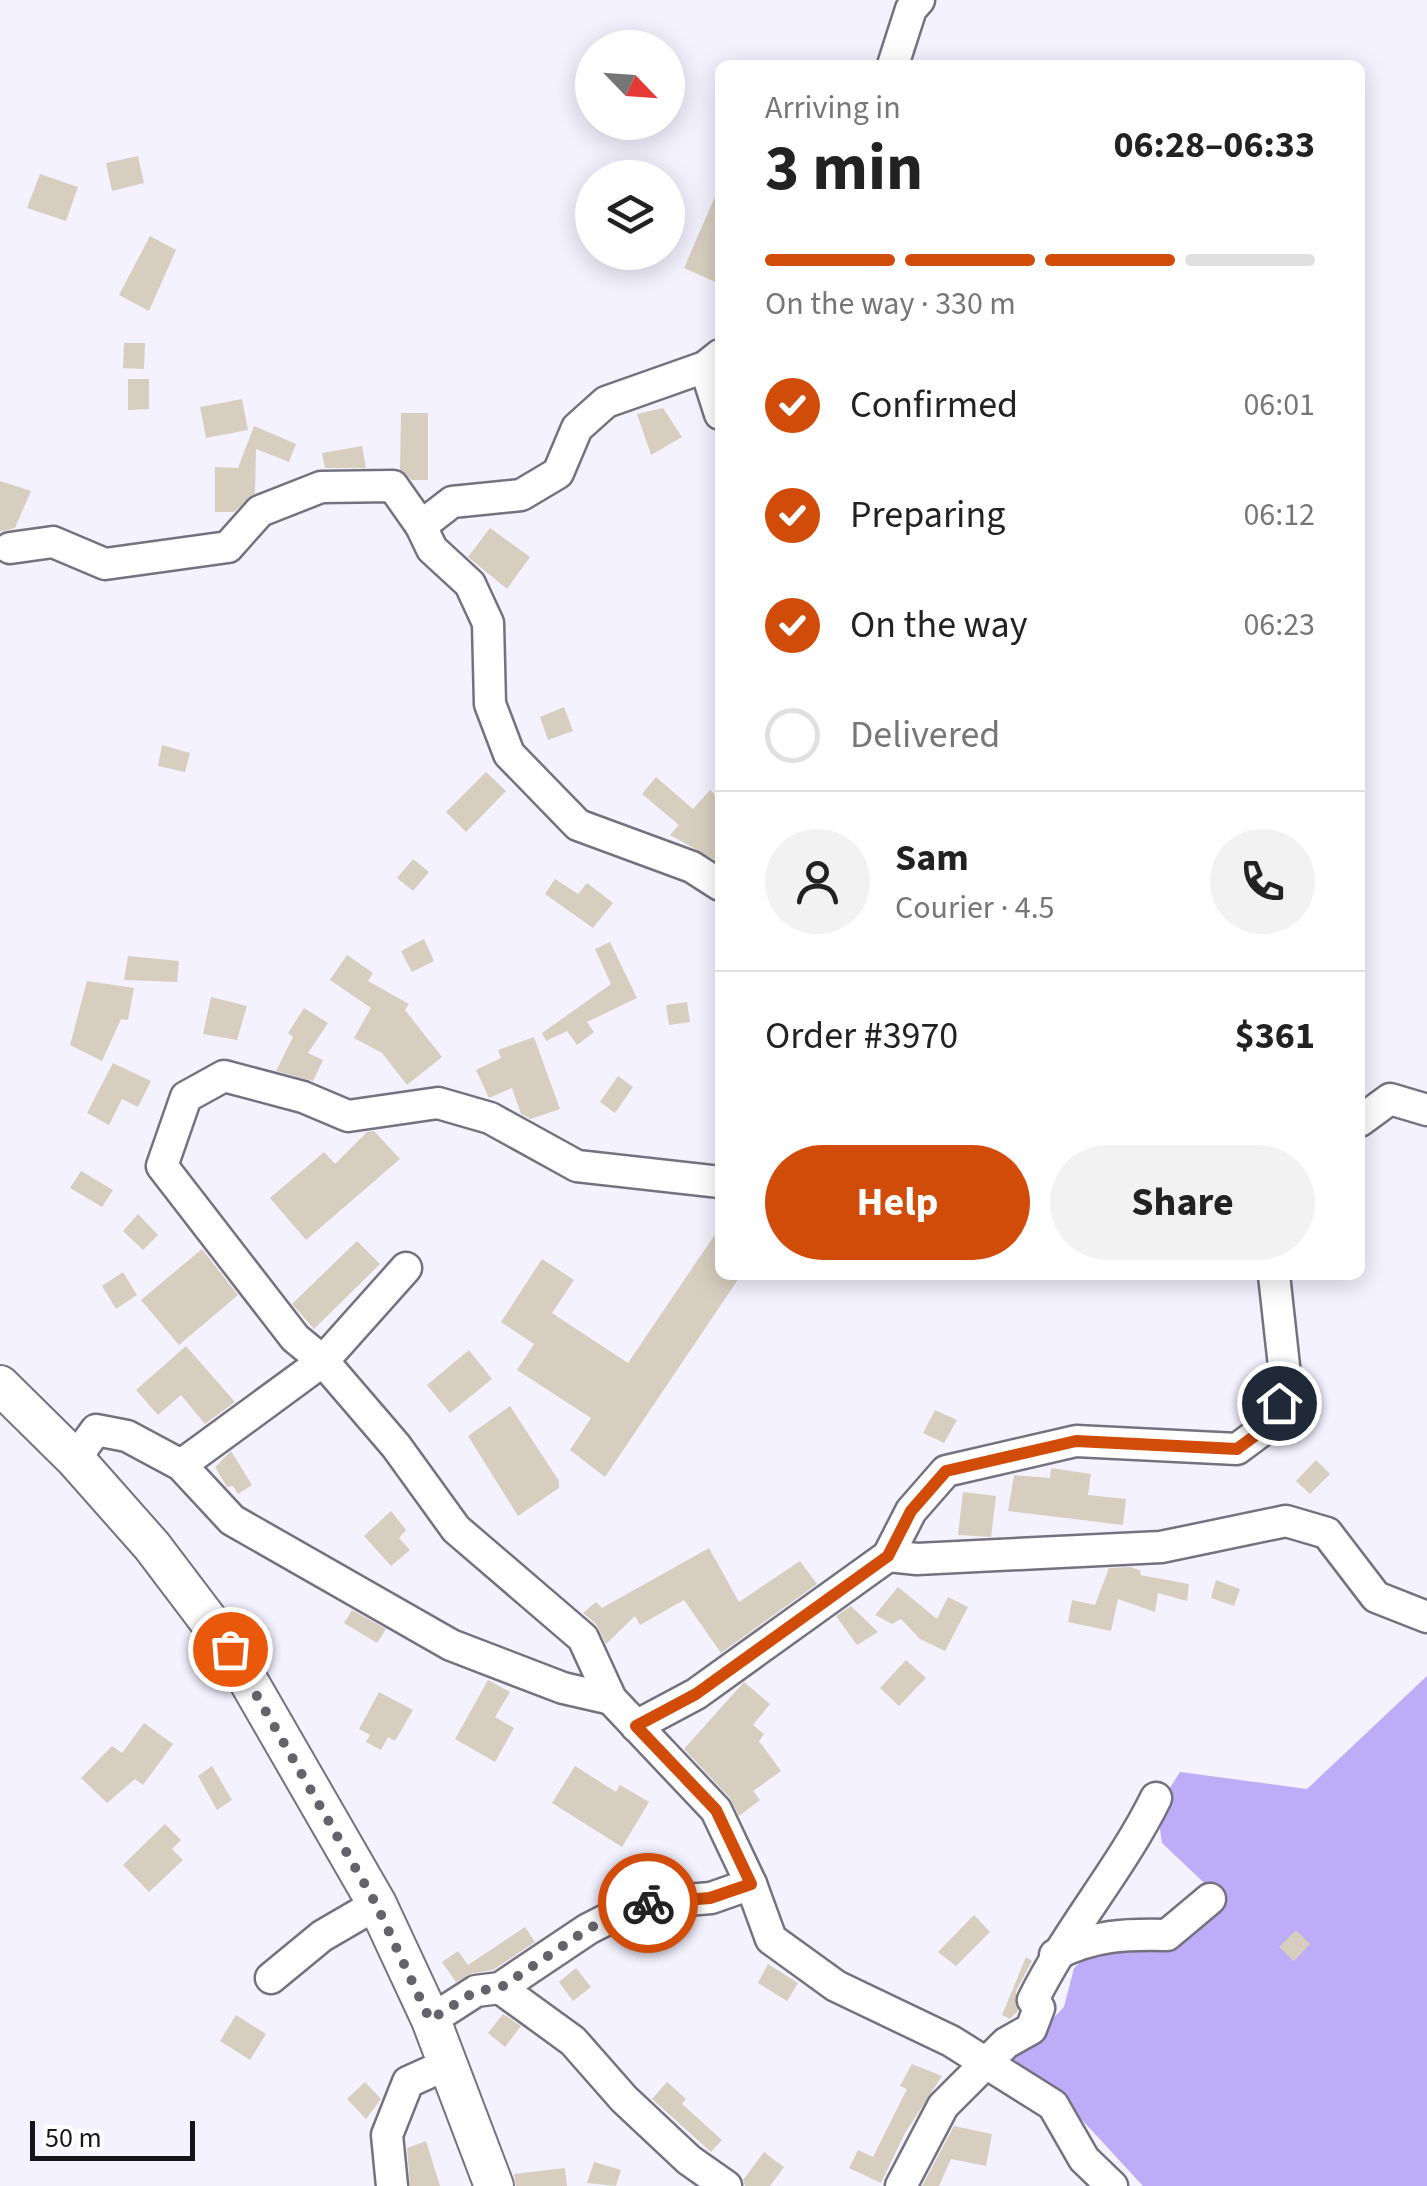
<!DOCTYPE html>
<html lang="en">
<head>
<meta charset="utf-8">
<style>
  :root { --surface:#fff; --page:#f2f2f2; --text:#222; --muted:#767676; --line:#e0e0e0; --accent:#d14c08 }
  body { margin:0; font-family:"Source Sans 3",sans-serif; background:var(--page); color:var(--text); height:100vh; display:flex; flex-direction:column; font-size:38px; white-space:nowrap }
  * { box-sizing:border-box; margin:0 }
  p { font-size:32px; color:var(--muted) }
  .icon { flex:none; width:55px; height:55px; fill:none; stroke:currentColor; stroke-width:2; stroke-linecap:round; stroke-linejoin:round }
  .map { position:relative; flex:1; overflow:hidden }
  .panel { position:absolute; left:715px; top:60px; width:650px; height:1220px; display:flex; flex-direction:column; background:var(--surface); border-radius:15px; box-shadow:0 5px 25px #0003 }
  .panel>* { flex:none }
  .needle { width:65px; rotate:115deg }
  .fabs { position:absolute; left:575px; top:30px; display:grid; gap:20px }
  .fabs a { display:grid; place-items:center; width:110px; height:110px; border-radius:50%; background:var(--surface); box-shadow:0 5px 25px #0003; font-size:50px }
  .scale { position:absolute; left:30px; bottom:25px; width:165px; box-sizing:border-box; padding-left:10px; border:5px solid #16151a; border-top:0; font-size:28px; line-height:35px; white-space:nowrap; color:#16151a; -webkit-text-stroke:8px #fff; paint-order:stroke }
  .pin { position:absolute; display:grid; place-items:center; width:85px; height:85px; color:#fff; margin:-42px; border:5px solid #fff; border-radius:50%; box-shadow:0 2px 10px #0007 }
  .courier { position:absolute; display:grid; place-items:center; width:100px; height:100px; margin:-50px; border:8px solid #d14c08; border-radius:50%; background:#fff; color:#222; box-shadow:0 2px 12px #0007 }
  .summary em { font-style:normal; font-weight:700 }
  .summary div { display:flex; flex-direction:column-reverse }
  .summary { display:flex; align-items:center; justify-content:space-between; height:170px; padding:0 50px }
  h1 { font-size:65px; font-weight:700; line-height:75px }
  .bar { display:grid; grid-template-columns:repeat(4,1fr); gap:15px 10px; align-content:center; height:120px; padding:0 50px }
  .bar i { height:12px; border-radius:8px; background:var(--line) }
  .bar .active { background:var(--accent) }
  .bar p { grid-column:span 4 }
  .line { display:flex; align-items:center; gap:25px; padding:0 50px; border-top:2px solid var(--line) }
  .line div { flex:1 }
  .round { display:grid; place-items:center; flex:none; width:105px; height:105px; border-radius:52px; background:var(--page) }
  ol { padding:0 50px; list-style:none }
  li { display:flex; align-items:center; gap:30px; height:110px }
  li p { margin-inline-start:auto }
  li .icon { padding:10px; border-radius:50%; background:var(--accent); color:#fff; stroke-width:4 }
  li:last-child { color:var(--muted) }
  li i { width:55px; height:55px; border:5px solid var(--line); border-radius:50% }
  .cta { display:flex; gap:20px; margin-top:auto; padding:20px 50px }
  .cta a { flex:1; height:115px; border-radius:60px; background:var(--accent); color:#fff; font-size:40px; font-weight:700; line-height:115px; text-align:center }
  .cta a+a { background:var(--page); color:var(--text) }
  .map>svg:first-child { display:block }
  .forest { fill:#bdacf8 }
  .building { fill:#d8cec0 }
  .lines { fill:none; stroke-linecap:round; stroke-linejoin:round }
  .minor-casing { stroke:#757280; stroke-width:35 }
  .major-casing { stroke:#757280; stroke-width:42 }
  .minor { stroke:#fff; stroke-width:30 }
  .major { stroke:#fff; stroke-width:38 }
  .done { stroke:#64626a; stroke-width:10; stroke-dasharray:0 18 }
  .route { stroke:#d14c08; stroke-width:12 }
</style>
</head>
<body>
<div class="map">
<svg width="1427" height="2186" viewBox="0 0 1427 2186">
  <rect width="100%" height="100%" fill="#f4f2ff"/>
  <!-- forest -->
  <path class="forest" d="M1427 1676V2186H1143L1072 2109 1009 2065 1064 2007 1074 1968 1092 1953 1218 1896 1162 1843 1157 1808 1180 1772 1307 1789Z"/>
  <!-- building -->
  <g class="building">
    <path d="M138 156 144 183 112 191 106 163Z"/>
    <path d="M40 174 78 187 66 221 27 208Z"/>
    <path d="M720 185V284L684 268Z"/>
    <path d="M150 236 176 250 149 311 119 295Z"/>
    <path d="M124 343H145L144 369 123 368Z"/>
    <path d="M128 379H149V409L128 410Z"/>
    <path d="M242 399 248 430 206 438 200 407Z"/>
    <path d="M663 408 682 437 651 455 637 414Z"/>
    <path d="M401 413H428V480H412L400 469Z"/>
    <path d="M254 426 296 444 289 462 256 449 255 493 234 512H215V467L238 468Z"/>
    <path d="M362 446 366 468H325L322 453Z"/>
    <path d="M0 481 31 491 15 528 0 532Z"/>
    <path d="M490 528 530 557 507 589 468 557Z"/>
    <path d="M564 707 573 731 548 740 540 717Z"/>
    <path d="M162 745 190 753 185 772 158 766Z"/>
    <path d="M486 772 506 791 466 832 446 812Z"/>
    <path d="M656 777 693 809 710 790 720 799 717 861 670 835 679 825 642 794Z"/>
    <path d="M413 859 429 872 413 891 397 878Z"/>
    <path d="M555 879 578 894 587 883 613 903 593 928 545 894Z"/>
    <path d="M424 939 434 961 412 972 401 951Z"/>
    <path d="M610 942 637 998 587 1022 594 1032 577 1045 567 1031 546 1041 542 1033 611 984 595 949Z"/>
    <path d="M347 955 373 973 368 981 409 1004 405 1010 442 1057 407 1085 382 1053 354 1038 371 1008 330 980Z"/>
    <path d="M128 956 179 961 177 982 124 980Z"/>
    <path d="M87 981 134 988 128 1020 121 1019 102 1061 70 1045Z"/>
    <path d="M211 997 247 1006 237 1040 203 1034Z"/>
    <path d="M687 1002 690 1022 669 1025 666 1005Z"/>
    <path d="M304 1008 328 1023 308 1053 323 1060 313 1081 276 1071 293 1037 288 1033Z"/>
    <path d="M534 1037 560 1109 531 1119 521 1114 512 1088 489 1098 476 1070 501 1058 498 1050Z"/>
    <path d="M113 1063 151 1081 138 1107 122 1099 109 1125 87 1113Z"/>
    <path d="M618 1076 633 1087 615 1113 600 1102Z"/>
    <path d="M374 1131 400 1159 306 1240 270 1198 324 1152 335 1164 367 1132Z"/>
    <path d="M81 1171 113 1190 102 1207 70 1188Z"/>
    <path d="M138 1214 158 1235 143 1250 123 1231Z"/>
    <path d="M720 1227V1275H741L605 1477 570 1450 591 1418 517 1370 534 1344 501 1322 542 1259 574 1280 552 1313 628 1363Z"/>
    <path d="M357 1241 380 1264 314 1329 292 1304Z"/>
    <path d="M202 1249 238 1295 179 1345 141 1300Z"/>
    <path d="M123 1272 137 1295 116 1309 102 1286Z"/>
    <path d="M186 1346 235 1402 205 1424 181 1395 158 1415 136 1390Z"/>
    <path d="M469 1350 492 1379 450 1413 427 1385Z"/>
    <path d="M510 1406 559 1481V1488L518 1516 468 1436Z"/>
    <path d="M935 1410 957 1420 944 1443 923 1433Z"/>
    <path d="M231 1451 252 1485 238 1494 233 1486 227 1487 215 1467Z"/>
    <path d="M1316 1460 1330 1474 1310 1494 1296 1481Z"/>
    <path d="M1051 1468 1091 1474 1088 1495 1126 1499 1123 1525 1008 1511 1014 1475 1050 1478Z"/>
    <path d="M963 1492 996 1496 991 1537 958 1535Z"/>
    <path d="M391 1511 406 1530 399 1538 410 1550 391 1566 364 1536Z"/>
    <path d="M709 1548 739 1602 800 1561 817 1584 721 1653 684 1600 640 1625 635 1616 606 1644 596 1624 583 1613 596 1602 602 1608Z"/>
    <path d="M1131 1567 1141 1571 1140 1575 1189 1584 1187 1601 1158 1593 1155 1612 1118 1599 1111 1631 1068 1622 1072 1600 1095 1605 1109 1568Z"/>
    <path d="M1216 1580 1240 1589 1234 1606 1211 1598Z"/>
    <path d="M898 1587 937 1619 948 1597 968 1607 945 1651 920 1639 901 1619 892 1624 875 1615Z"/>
    <path d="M851 1606 878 1632 857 1645 836 1616Z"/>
    <path d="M352 1610 386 1629 377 1643 344 1623Z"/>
    <path d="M906 1660 926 1678 899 1706 880 1688Z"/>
    <path d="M488 1680 510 1692 495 1717 514 1728 495 1762 455 1739Z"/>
    <path d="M744 1682 770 1704 753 1725 764 1734 759 1741 781 1771 753 1791 760 1800 739 1816 730 1798 684 1749Z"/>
    <path d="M379 1692 413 1710 395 1741 388 1737 381 1750 366 1742 370 1735 359 1729Z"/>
    <path d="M144 1723 173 1744 143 1785 135 1779 107 1803 81 1778 112 1746 122 1753Z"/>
    <path d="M212 1766 232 1800 217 1810 198 1776Z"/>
    <path d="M575 1766 616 1792 620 1785 649 1802 622 1847 552 1803Z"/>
    <path d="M165 1824 181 1840 172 1849 183 1860 149 1892 123 1865Z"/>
    <path d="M974 1915 990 1932 956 1966 938 1952Z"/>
    <path d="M662 1921V1947H624L623 1932 642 1922Z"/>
    <path d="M525 1927 535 1942 493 1970 473 1973 456 1982 442 1962 458 1951 468 1965Z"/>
    <path d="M1296 1930 1310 1944 1294 1961 1279 1947Z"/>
    <path d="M1026 1957 1032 1961 1016 1991 1018 2011 1010 2019 1002 2015Z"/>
    <path d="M768 1964 798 1983 787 2001 758 1983Z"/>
    <path d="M576 1968 591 1987 573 2001 559 1982Z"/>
    <path d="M503 2014 521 2026 505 2047 488 2033Z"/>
    <path d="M236 2015 266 2034 250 2060 220 2041Z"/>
    <path d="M912 2064 942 2076 905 2133 881 2183 849 2168 858 2150 873 2157 907 2089 900 2086Z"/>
    <path d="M365 2082 381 2099 366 2119 347 2099Z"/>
    <path d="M667 2082 686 2099 682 2104 722 2140 711 2152 652 2099Z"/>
    <path d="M954 2126 992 2134 986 2166 951 2159 939 2186H922Z"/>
    <path d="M426 2141 440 2186H410L407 2148Z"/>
    <path d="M764 2152 784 2167 770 2186H745L743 2180Z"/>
    <path d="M594 2162 621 2170 616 2186 587 2183Z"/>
    <path d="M565 2168 567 2186H516L514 2174Z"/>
  </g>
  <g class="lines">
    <!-- minor casing -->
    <g class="minor-casing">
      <g id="minor">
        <path d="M893 65 911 9 919 0"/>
        <path d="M720 355 705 367 606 402 577 428 558 473 521 495 452 502 421 526 432 549 470 584 488 623 490 704 509 754 578 825 692 867 720 885"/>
        <path d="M705 367 720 414"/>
        <path d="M10 548 53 542 105 564 228 547 260 511 321 487 393 486 421 526"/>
        <path d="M1360 1121 1390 1099 1427 1110"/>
        <path d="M720 1182 577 1166 490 1118 438 1103 348 1116 303 1097 224 1076 186 1097 162 1166 295 1338 323 1361 396 1446 456 1529 583 1638 611 1699 716 1810 751 1884 771 1939 836 1986 951 2041 1053 2105 1084 2159 1112 2186"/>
        <path d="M75 1459 96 1430 127 1436 181 1465 232 1520 451 1645 563 1688 611 1699"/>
        <path d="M181 1465 323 1361 406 1268"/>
        <path d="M888 1556 911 1511 946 1471 1076 1441 1237 1449 1272 1423 1286 1384 1274 1275"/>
        <path d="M636 1726 696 1694 888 1556 917 1559 1161 1547 1286 1521 1327 1533 1376 1597 1427 1617"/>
        <path d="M1055 1955C1092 1935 1126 1934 1167 1935L1210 1899"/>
        <path d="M271 1978 322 1936 377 1904"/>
        <path d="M500 1988 573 2041 624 2099 689 2160 726 2186"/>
        <path d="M431 2020 476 1991 500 1988 588 1929 637 1904 711 1898 751 1884"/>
        <path d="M392 2186 387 2135 408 2082 448 2064"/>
        <path d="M901 2186 943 2106 1006 2043 1031 2029 1039 2008 1033 2000C1068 1929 1121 1869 1156 1798"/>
      </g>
    </g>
    <!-- major casing -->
    <g class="major-casing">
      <path id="major" d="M0 1385 75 1459 152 1546 230 1649 377 1904 431 2020 494 2186"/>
    </g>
    <!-- minor -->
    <use href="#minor" class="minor"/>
    <!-- major -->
    <use href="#major" class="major"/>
  </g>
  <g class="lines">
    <!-- done -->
    <path class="done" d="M230 1649 376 1904 430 2020 476 1991 500 1988 588 1929 637 1904 648 1903"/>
    <!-- route -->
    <path class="route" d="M648 1903 710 1898 751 1884 716 1810 636 1726 696 1694 888 1556 911 1511 946 1471 1076 1441 1237 1449 1272 1423 1279 1403"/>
  </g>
</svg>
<div class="fabs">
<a><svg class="needle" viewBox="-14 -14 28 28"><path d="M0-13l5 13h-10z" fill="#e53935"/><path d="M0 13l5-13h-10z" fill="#767676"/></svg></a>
<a><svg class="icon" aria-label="layers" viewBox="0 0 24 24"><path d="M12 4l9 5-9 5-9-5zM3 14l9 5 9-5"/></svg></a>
</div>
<div class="scale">50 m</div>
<div class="pin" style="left:230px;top:1649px;background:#ea580c"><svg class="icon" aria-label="bag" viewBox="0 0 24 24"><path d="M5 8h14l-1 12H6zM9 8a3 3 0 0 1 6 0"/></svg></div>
<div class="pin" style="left:1279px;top:1403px;background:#1f2937"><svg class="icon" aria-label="home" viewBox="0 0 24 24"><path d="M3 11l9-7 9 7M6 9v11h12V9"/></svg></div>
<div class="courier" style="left:648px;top:1903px"><svg class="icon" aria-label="bike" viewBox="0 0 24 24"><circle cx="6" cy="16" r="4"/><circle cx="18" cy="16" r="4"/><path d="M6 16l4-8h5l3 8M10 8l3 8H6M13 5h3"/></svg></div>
<section class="panel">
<div class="summary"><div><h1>3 min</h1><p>Arriving in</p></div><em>06:28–06:33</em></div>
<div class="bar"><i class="active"></i><i class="active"></i><i class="active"></i><i></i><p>On the way · 330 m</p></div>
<ol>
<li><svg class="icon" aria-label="check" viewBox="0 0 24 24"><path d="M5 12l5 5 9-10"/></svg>Confirmed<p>06:01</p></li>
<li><svg class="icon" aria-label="check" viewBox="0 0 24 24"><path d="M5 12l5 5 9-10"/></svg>Preparing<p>06:12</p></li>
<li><svg class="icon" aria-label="check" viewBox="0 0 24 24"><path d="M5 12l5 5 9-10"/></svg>On the way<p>06:23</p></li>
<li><i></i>Delivered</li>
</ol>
<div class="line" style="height:180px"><a class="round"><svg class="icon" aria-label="person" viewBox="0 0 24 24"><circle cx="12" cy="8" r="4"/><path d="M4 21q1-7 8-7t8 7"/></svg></a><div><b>Sam</b><p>Courier · 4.5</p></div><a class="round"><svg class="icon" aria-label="phone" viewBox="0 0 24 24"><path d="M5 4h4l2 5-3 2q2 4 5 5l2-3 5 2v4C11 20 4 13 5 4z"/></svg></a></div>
<div class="line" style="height:130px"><div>Order #3970</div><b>$361</b></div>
<div class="cta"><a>Help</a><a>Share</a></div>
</section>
</div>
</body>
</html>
